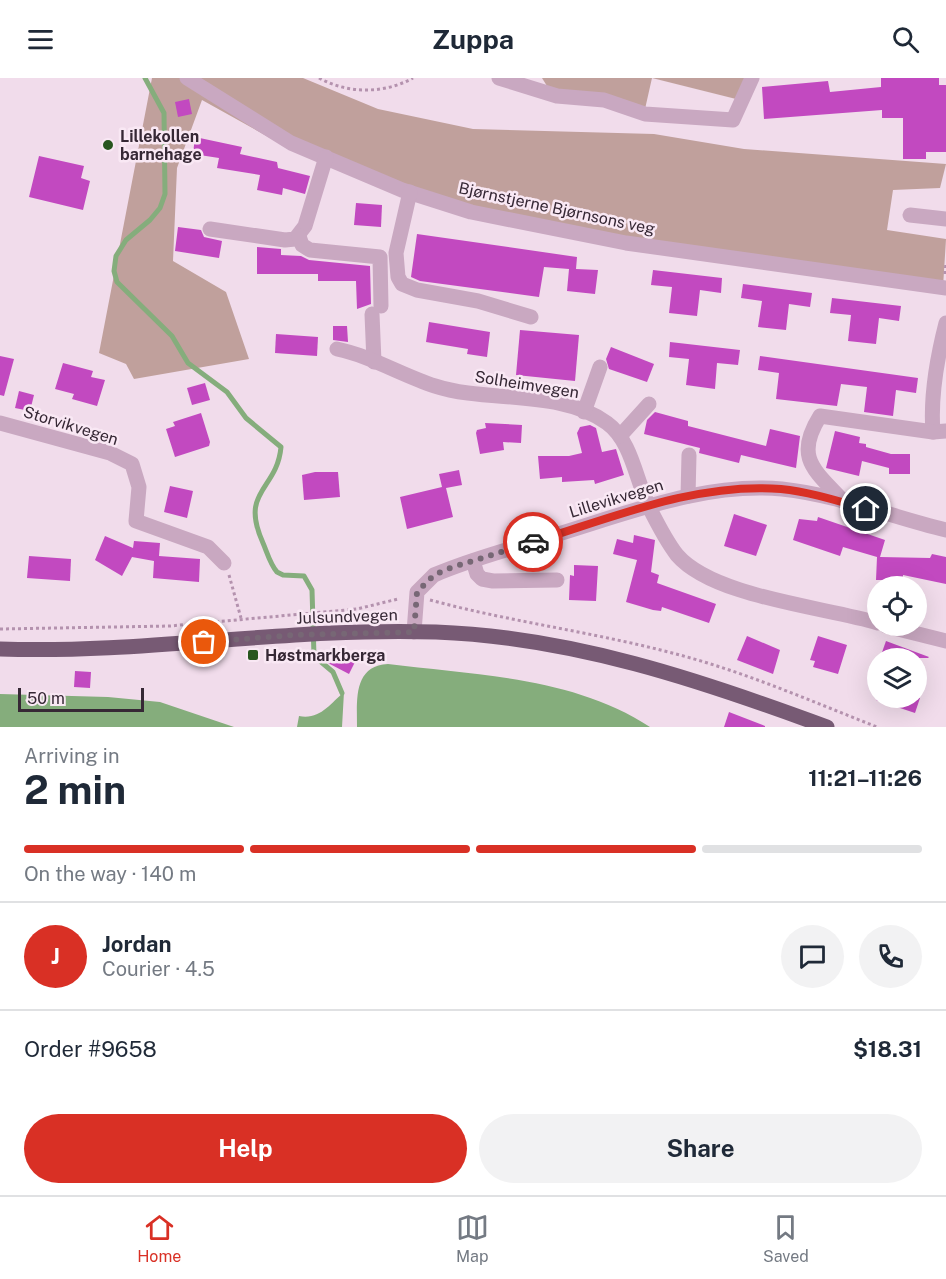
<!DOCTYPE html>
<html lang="en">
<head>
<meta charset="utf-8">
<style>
  :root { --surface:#fff; --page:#f2f2f3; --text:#1f2937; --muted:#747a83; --line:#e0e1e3; --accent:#d93025 }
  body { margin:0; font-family:"Public Sans",sans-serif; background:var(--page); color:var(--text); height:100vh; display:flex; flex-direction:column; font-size:22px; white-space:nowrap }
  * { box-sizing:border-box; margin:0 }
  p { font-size:20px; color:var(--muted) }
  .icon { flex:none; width:33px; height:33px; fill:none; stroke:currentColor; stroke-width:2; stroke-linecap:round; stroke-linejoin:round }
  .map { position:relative; height:649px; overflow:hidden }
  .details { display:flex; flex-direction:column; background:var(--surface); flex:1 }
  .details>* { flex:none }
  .fabs { position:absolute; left:867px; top:498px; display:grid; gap:12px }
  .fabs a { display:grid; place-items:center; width:60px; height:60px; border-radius:50%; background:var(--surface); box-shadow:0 6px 24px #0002; font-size:30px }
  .scale { position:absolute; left:18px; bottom:15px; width:126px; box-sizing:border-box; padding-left:6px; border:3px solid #362835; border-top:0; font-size:16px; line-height:21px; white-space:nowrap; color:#362835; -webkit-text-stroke:4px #f9e8f4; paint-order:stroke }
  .pin { position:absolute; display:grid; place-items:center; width:51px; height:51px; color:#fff; margin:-26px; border:3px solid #fff; border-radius:50%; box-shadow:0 2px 6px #0007 }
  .courier { position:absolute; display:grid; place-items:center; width:60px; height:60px; margin:-30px; border:4px solid #d93025; border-radius:50%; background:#fff; color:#222; box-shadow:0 2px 8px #0007 }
  .head em { font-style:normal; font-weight:700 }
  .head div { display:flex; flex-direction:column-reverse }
  .head { display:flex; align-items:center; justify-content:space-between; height:102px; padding:0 24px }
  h1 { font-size:39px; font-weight:700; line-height:45px }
  .bar { display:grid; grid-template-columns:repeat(4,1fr); gap:9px 6px; align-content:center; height:72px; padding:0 24px }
  .bar i { height:8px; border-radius:4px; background:var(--line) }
  .bar .current { background:var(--accent) }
  .bar p { grid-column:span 4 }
  .line { display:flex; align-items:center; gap:15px; padding:0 24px; border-top:2px solid var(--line) }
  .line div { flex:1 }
  .round { display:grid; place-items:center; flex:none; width:63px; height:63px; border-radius:32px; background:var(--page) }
  .primary-button { display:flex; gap:12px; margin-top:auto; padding:12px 24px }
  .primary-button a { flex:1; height:69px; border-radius:36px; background:var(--accent); color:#fff; font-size:24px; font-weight:700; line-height:69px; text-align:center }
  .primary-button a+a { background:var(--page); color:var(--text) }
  header { display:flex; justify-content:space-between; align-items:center; height:78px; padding:0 24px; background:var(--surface); font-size:27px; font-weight:700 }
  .menu { display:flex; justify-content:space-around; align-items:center; height:84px; border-top:2px solid var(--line); background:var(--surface); font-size:16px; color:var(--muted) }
  .menu a { display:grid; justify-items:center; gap:3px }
  .menu .current { color:var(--accent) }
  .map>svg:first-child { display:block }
  .green { fill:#c0a09c }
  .water { fill:#85ad7c }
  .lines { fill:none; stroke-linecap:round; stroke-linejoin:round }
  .stream { stroke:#85ad7c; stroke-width:5 }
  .building { fill:#c249c0 }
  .path { stroke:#b492ae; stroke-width:3; stroke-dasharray:3 3; stroke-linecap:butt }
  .minor { stroke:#c9a8c1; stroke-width:15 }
  .major { stroke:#775a74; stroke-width:15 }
  .done { stroke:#776775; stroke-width:6; stroke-dasharray:0 10.8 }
  .route { stroke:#d93025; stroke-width:8 }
  .poi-dot { fill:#28561f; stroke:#f9e8f4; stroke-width:2 }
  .labels { text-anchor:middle; stroke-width:5; stroke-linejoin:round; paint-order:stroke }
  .poi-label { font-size:16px; font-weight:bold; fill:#362835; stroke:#f9e8f4; text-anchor:start }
  .street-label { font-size:16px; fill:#362835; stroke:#f9e8f4 }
</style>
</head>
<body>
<header><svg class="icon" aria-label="menu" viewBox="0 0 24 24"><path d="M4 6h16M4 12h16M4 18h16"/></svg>Zuppa<svg class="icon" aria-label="search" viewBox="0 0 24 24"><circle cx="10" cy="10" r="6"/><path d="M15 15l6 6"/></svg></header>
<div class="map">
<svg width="946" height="649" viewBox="0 0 946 649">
  <rect width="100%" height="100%" fill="#f1dceb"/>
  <!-- green -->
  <g class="green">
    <path d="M152 0H303L378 31 473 51 654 56 744 71 946 86 940 110 893 112 887 152 946 161 943 209 559 154 290 71 202 22 177 90 173 183 226 214 249 281 134 301 126 286 99 275Z"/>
    <path d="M542 0H746L736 21 652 0 645 31 567 14 547 8Z"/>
  </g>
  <!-- water -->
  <g class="water">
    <path d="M388 586C476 597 574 599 650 649H357C357 622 353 588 388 586Z"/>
    <path d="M344 614 342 649H297L299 638C320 642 330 626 344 614Z"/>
    <path d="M0 616 108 619 160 624 234 649H0Z"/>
  </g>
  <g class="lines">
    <!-- stream -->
    <path class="stream" d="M145 0 164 35 165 116 160 130 150 142 126 162 116 178 114 193 117 204 172 258 188 285 227 314 246 340 281 369C277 413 239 412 263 465 267 474 270 486 277 494L283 497 304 498 312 512 314 578 333 594 342 615"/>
  </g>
  <!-- building -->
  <g class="building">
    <path d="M881 0H939V7H946V74H926V81H903V40H882V32L764 41 762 9 828 3 830 14 881 9Z"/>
    <path d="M189 21 192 36 178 39 175 24Z"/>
    <path d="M195 59 242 69 240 76 277 84 278 90 310 98 305 116 283 110 282 117 257 112 260 97 217 90 219 80 193 76Z"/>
    <path d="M39 78 84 88 81 100 90 103 83 132 29 119Z"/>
    <path d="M356 125 382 127 381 149 354 147Z"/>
    <path d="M178 149 201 152 204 159 222 163 219 180 175 173Z"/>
    <path d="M417 156 577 179 576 191 598 192 595 216 567 213 569 191 544 189 539 219 420 203 411 199Z"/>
    <path d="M257 169 281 171V177L301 178 309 182 370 188 371 226 357 231 356 203H318V196H257Z"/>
    <path d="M653 192 722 200 721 215 700 212 697 238 669 235 672 209 651 207Z"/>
    <path d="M743 206 812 215 810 229 789 226 786 252 758 249 762 223 741 220Z"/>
    <path d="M832 220 901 228 899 243 879 240 876 266 848 263 851 237 830 235Z"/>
    <path d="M429 244 490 254 487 279 467 276 468 271 426 264Z"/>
    <path d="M333 248H347L348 264 333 262Z"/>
    <path d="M520 252 579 257 575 303 516 297Z"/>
    <path d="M276 256 318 259 317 278 275 275Z"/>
    <path d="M670 264 740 272 738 287 717 285 715 311 686 307 689 281 669 279Z"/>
    <path d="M611 269 654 286 647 304 609 291 606 281Z"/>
    <path d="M0 278 14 281 4 318 0 317Z"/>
    <path d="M760 278 918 300 916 315 896 312 893 338 864 334 867 309 841 306 837 328 776 321 779 295 758 292Z"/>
    <path d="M63 285 93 293 91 299 105 302 97 328 72 321 74 316 55 311Z"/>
    <path d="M205 305 210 322 192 327 187 310Z"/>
    <path d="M19 313 34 317 30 333 15 330Z"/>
    <path d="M655 334 688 343V348L766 368 770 351 800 358 796 390 741 377 739 385 699 375 700 370 644 356 647 342Z"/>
    <path d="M201 335 210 364 209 368 175 379 166 351 175 348 173 344Z"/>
    <path d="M485 345 522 347 521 365 503 364 504 372 480 376 476 355 477 352 486 350Z"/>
    <path d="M590 347 596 350 602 374 616 371 624 397 595 406 594 402 562 404V399L540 401 538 378H569L582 375 577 355 580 349Z"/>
    <path d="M835 353 860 359 859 365 866 366V369L891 376H910V396H889V390L862 383 859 398 826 390Z"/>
    <path d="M459 392 462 407 446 410 453 439 407 451 400 419 442 409 439 396Z"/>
    <path d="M315 394H338L340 419 304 422 302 397Z"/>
    <path d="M170 408 193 413 187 440 164 434Z"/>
    <path d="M734 436 767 447 756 478 724 468Z"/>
    <path d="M818 439 885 462 880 479 930 480 932 476 946 479V506L903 497V502H876L877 479 843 469 840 478 793 462 799 441 817 443Z"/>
    <path d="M634 457 655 462 651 494 659 497 657 505 716 526 709 545 662 529 661 533 653 532 626 524 637 482 613 476 617 461 633 465Z"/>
    <path d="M105 458 133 470 134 463 160 465 159 478 200 481 199 504 153 500 154 483 132 479 122 498 95 482Z"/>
    <path d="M29 478 71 481 70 503 27 500Z"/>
    <path d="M574 487 598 488 596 523 569 522 570 497 574 498Z"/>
    <path d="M747 558 780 572 773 596 737 582Z"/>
    <path d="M818 558 847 567 838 596 813 589 815 583 810 582Z"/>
    <path d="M886 563 929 579 928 580H880Z"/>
    <path d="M334 573 355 584 349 596 328 585Z"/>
    <path d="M75 593 91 594 90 610 74 609Z"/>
    <path d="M877 620H920L915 635 876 622Z"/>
    <path d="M729 634 765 648V649H724Z"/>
  </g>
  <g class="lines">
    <!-- path -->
    <g class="path">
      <path d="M319 0C348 16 384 16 413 0"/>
      <path d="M945 196 946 184"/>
      <path d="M229 497 241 540"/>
      <path d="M430 522C511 544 594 554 676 576 745 594 811 623 877 649"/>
      <path d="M0 551 170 548 357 531 398 521"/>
    </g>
    <!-- minor -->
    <g class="minor">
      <path d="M187 0 291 65 402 112 471 134 626 165 946 210"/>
      <path d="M499 0 557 18 604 22 645 36 733 42 752 0"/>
      <path d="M410 114 396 175 398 199 402 206 417 212 478 223 531 239"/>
      <path d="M910 137 946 141"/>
      <path d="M210 151 285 162 295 161 305 148 326 79"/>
      <path d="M299 158 302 167 310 172 380 179 381 228"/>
      <path d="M372 236 374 284"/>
      <path d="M946 245C937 280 930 317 933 354L946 353"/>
      <path d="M337 271C371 278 401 297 435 308 487 325 561 311 607 345 632 363 636 403 649 429 657 445 666 463 677 477 713 519 824 529 878 545"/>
      <path d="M584 334 600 289"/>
      <path d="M0 345 110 375 132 386 139 409 136 443 208 469 224 485"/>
      <path d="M620 358 649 326"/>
      <path d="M688 418 689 377"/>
      <path d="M845 425C816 393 793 381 820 338L933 354"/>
      <path d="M473 483 477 496 482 501 493 503 557 502"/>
      <path d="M886 548 946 563"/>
      <path d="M414 554 417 514 434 497C473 480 515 470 555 457 628 435 705 404 782 411 838 417 892 439 946 452"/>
    </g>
    <!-- major -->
    <path class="major" d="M0 571C146 576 290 549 436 554 572 559 700 602 827 649"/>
  </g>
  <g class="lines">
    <!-- done -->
    <path class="done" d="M204 564 295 557 414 554 417 514 434 497 450 490 533 464"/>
    <!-- route -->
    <path class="route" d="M533 464C612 440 696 404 781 411 810 414 838 423 866 431"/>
  </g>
  <!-- markers -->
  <g class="poi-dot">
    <circle cx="108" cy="67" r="6"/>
    <rect x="247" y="571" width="12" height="12" rx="3"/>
  </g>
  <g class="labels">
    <!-- poi labels -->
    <g class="poi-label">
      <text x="120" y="64">Lillekollen<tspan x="120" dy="18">barnehage</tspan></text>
      <text x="265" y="583">Høstmarkberga</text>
    </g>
    <!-- street labels -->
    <g class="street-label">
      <text transform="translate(557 130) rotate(12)" y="6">Bjørnstjerne Bjørnsons veg</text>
      <text transform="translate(527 306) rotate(9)" y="6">Solheimvegen</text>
      <text transform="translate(71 347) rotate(17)" y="6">Storvikvegen</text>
      <text transform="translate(616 420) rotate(-17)" y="6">Lillevikvegen</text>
      <text transform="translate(347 538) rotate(-2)" y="6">Julsundvegen</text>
    </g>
  </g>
</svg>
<div class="fabs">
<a><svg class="icon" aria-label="locate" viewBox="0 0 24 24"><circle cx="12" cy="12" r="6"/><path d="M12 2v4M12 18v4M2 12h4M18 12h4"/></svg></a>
<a><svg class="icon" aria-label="layers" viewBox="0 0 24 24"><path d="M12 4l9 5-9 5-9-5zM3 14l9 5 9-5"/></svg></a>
</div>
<div class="scale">50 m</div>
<div class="pin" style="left:204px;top:564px;background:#ea580c"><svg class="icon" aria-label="bag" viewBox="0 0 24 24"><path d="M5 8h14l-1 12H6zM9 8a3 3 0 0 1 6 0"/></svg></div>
<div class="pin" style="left:866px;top:431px;background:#1f2937"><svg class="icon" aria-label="home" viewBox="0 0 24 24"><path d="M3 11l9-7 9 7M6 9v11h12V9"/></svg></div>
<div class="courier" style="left:533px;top:464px"><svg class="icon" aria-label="car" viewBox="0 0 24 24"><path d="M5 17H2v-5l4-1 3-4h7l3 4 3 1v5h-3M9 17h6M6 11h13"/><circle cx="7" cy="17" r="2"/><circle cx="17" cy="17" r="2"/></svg></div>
</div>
<section class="details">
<div class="head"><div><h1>2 min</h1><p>Arriving in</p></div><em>11:21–11:26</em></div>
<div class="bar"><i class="current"></i><i class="current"></i><i class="current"></i><i></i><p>On the way · 140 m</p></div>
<div class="line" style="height:108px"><b class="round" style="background:var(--accent);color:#fff">J</b><div><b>Jordan</b><p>Courier · 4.5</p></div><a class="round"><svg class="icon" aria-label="chat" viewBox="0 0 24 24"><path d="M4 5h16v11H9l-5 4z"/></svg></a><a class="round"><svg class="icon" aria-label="phone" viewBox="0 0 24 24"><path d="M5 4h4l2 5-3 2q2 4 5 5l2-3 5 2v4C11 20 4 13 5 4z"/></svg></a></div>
<div class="line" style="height:78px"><div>Order #9658</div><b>$18.31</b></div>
<div class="primary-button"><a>Help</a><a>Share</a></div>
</section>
<nav class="menu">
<a class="current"><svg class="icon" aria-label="home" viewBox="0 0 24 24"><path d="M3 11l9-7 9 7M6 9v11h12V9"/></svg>Home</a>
<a><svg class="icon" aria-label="map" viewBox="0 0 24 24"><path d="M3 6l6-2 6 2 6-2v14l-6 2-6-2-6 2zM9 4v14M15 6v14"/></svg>Map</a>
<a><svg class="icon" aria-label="saved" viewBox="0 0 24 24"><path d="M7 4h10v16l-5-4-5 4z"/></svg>Saved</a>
</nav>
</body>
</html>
